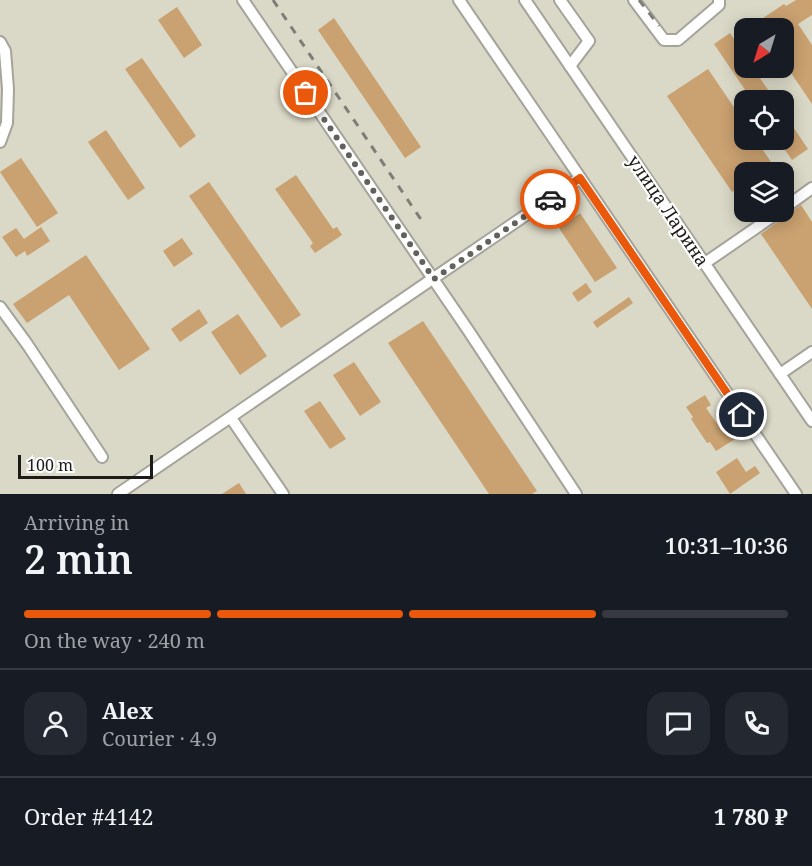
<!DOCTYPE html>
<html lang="en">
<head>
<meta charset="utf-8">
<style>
  :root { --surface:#171b24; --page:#242831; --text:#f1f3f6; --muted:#9ea1a6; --line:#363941; --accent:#ea580c }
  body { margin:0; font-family:"Noto Serif",serif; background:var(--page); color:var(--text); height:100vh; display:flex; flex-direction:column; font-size:22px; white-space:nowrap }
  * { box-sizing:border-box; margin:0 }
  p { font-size:20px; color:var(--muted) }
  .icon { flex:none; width:33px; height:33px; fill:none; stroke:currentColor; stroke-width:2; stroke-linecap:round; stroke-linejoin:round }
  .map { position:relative; height:494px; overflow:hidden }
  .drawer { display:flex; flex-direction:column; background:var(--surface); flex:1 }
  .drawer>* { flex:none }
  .needle { width:39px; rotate:218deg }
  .fabs { position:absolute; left:734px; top:18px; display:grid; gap:12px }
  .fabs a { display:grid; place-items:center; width:60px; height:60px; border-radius:12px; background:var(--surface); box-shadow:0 3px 15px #0003; font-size:30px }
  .scale { position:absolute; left:18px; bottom:15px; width:135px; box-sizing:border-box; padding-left:6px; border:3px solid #1c1b18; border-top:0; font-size:16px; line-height:21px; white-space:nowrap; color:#1c1b18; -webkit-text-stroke:4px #fff; paint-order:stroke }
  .pin { position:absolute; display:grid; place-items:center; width:51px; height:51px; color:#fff; margin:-26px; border:3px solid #fff; border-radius:50%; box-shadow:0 2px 6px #0007 }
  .courier { position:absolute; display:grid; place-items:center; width:60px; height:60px; margin:-30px; border:4px solid #ea580c; border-radius:50%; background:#fff; color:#222; box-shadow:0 2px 8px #0007 }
  .summary em { font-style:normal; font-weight:600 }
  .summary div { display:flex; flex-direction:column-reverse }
  .summary { display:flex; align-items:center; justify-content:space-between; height:102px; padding:0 24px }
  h1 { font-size:39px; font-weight:600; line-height:45px }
  .bar { display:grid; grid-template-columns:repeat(4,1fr); gap:9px 6px; align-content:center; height:72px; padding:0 24px }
  .bar i { height:8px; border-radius:4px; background:var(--line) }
  .bar .on { background:var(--accent) }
  .bar p { grid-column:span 4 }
  .line { display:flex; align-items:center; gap:15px; padding:0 24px; border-top:2px solid var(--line) }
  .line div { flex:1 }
  .round { display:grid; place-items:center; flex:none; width:63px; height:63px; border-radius:18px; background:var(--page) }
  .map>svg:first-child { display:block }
  .built { fill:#dad8c6; fill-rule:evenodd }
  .building { fill:#caa170 }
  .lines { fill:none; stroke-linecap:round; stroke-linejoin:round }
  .minor-casing { stroke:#a5a39a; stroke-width:14 }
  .minor { stroke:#fff; stroke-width:10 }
  .rail { stroke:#7e7d77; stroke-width:3; stroke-dasharray:8 8; stroke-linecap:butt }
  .done { stroke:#62615b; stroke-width:6; stroke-dasharray:0 10.8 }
  .route { stroke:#ea580c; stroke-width:8 }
  .labels { text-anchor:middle; stroke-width:4.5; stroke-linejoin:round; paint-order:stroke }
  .street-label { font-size:18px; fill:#1c1b18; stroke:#fff }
</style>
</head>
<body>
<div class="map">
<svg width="812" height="494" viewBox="0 0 812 494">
  <rect width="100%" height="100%" fill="#e3e2d8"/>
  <!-- built -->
  <path class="built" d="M0 0H812V494H0ZM744 28H783V68H744ZM744 100H783V140H744ZM744 172H783V212H744Z"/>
  <!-- building -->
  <g class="building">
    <path d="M796 0H812V15L798 24 812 45V104L783 61V28H761L757 22 784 4 786 6Z"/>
    <path d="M177 7 202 45 184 58 158 20Z"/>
    <path d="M334 18 421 147 405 158 318 30Z"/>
    <path d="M730 33 744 54V68H753L775 100H752L714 44Z"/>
    <path d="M142 58 196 136 180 148 125 69Z"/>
    <path d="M708 69 744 122V140H756L773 165 762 172H744V184L732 192 667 96Z"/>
    <path d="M783 112 808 149 792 160 778 140H783Z"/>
    <path d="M106 130 145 188 128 200 88 142Z"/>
    <path d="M21 158 58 213 37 227 0 172Z"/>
    <path d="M296 175 333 229 337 227 342 235 315 253 310 246 313 243 275 189Z"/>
    <path d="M209 182 301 315 281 328 189 196Z"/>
    <path d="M801 205 812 222V309L761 234Z"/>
    <path d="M580 213 617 268 595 282 559 228Z"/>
    <path d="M41 227 50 241 27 256 25 251 16 257 2 237 16 228 24 239Z"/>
    <path d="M182 238 193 254 174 267 163 251Z"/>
    <path d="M86 255 150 349 119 370 69 295 27 323 13 304Z"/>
    <path d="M586 283 592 292 578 302 572 293Z"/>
    <path d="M629 297 633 303 597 328 593 322Z"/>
    <path d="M199 309 208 323 180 342 171 329Z"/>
    <path d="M238 314 267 356 240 375 211 332Z"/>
    <path d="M423 321 537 491 532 494H489L388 343Z"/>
    <path d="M354 362 381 402 360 416 333 375Z"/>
    <path d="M705 395 711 405 706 408 723 432 728 428 735 439 716 451 710 442 707 443 691 419 693 417 686 407Z"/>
    <path d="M320 401 346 439 330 449 304 411Z"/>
    <path d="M737 458 746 472 755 466 760 473 730 494 716 472Z"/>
    <path d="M239 483 246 494H222Z"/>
  </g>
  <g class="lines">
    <!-- minor casing -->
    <g class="minor-casing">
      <g id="minor">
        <path d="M243 0 468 330 576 494"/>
        <path d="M459 0 796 494"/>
        <path d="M525 0 812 421"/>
        <path d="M560 0 589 41 570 66"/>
        <path d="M634 0 664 40H678L719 5V0"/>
        <path d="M0 42 5 51 8 89 7 123 0 142"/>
        <path d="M783 209 812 188"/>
        <path d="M705 263 779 212"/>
        <path d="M0 307 27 344 102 457"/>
        <path d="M780 374 812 352"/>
        <path d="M231 418 283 494"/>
        <path d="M118 494 580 178"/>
      </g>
    </g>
    <!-- minor -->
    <use href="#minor" class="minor"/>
    <!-- rail -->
    <g class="rail">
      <path d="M273 0 422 221"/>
      <path d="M639 0 659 26"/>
    </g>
  </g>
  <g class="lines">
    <!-- done -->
    <path class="done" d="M306 93 434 279 550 199"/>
    <!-- route -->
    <path class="route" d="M550 199 580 178 742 415"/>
  </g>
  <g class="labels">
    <!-- street labels -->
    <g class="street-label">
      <text transform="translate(668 211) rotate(56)" y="6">улица Ларина</text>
    </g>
  </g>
</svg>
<div class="fabs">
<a><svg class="needle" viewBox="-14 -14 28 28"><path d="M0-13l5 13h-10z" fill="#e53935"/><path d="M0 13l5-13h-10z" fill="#9ea1a6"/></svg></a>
<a><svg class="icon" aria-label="locate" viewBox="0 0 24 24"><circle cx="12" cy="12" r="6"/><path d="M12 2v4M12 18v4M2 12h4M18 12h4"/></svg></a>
<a><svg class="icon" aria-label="layers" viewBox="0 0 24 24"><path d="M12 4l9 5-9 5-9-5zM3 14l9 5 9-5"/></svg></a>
</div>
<div class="scale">100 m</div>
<div class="pin" style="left:306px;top:93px;background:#ea580c"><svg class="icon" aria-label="bag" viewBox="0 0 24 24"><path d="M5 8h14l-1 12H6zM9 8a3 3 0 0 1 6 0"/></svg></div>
<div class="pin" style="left:742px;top:415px;background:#1f2937"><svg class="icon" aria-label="home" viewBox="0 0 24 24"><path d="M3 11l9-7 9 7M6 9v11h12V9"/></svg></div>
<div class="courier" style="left:550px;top:199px"><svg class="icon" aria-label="car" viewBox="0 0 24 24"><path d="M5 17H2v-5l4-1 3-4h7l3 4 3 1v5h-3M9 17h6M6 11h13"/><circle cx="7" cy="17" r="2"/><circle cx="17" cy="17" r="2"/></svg></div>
</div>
<section class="drawer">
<div class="summary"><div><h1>2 min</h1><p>Arriving in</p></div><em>10:31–10:36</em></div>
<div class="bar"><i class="on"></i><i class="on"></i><i class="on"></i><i></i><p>On the way · 240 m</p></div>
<div class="line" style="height:108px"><a class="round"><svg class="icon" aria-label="person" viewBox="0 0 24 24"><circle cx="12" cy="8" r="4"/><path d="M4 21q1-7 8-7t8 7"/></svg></a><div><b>Alex</b><p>Courier · 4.9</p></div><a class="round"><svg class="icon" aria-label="chat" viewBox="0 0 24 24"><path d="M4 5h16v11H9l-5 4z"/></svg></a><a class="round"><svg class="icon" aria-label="phone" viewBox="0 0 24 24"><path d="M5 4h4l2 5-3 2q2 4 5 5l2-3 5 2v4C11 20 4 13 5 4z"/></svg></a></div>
<div class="line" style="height:78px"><div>Order #4142</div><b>1 780 ₽</b></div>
</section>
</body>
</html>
